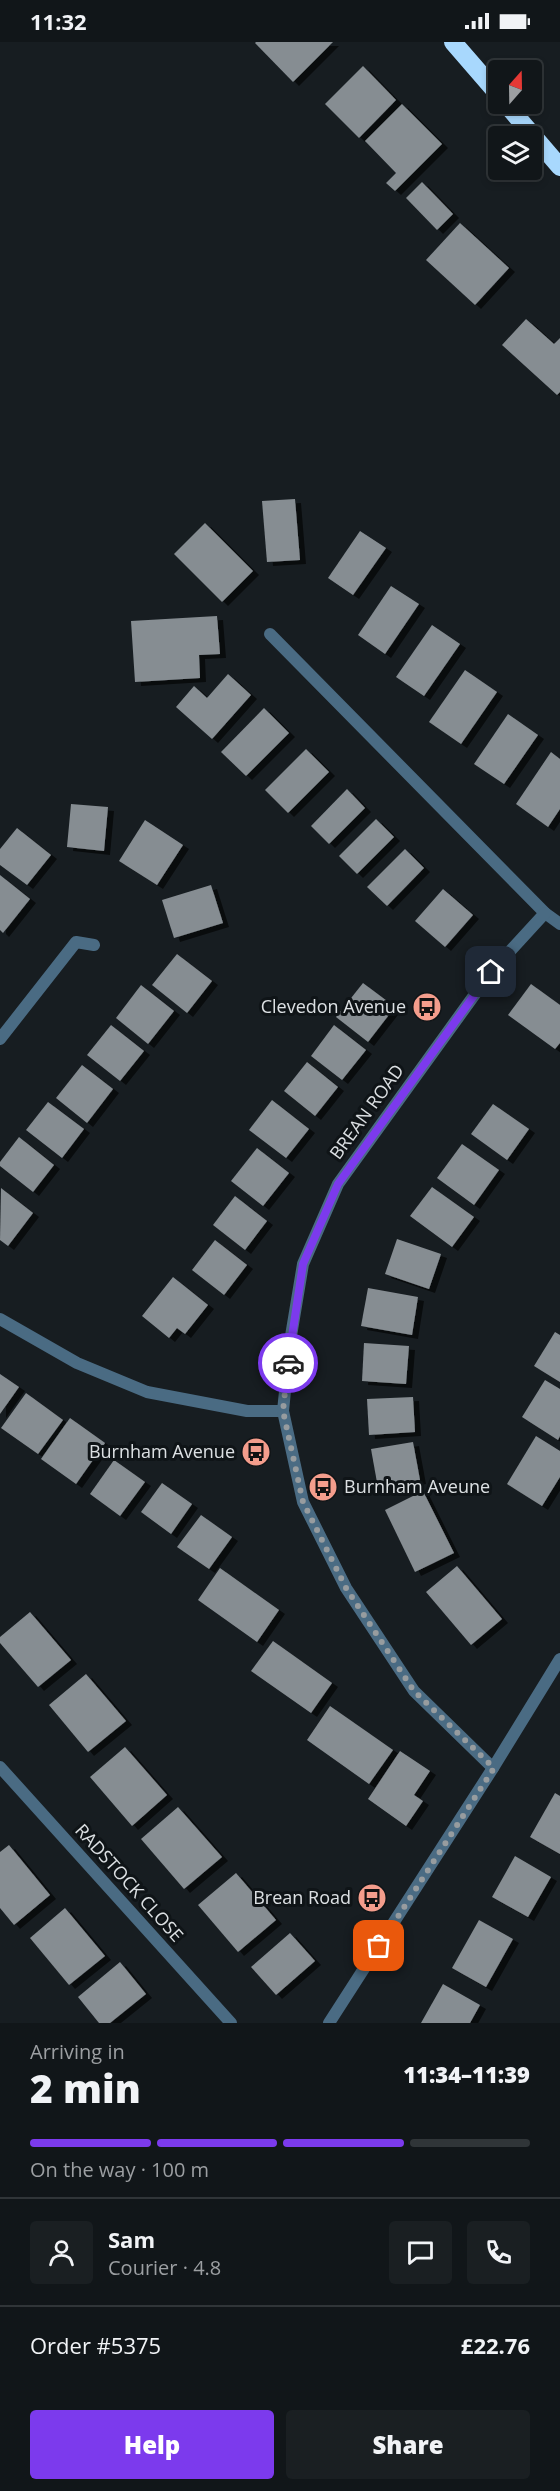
<!DOCTYPE html>
<html lang="en">
<head>
<meta charset="utf-8">
<style>
  :root { --surface:#111619; --page:#1a1f22; --text:#f1f3f6; --muted:#9c9fa2; --line:#303538; --accent:#7c3aed }
  body { margin:0; font-family:"Open Sans",sans-serif; background:var(--page); color:var(--text); height:100vh; display:flex; flex-direction:column; font-size:22px; white-space:nowrap }
  * { box-sizing:border-box; margin:0 }
  p { font-size:20px; color:var(--muted) }
  .icon { flex:none; width:33px; height:33px; fill:none; stroke:currentColor; stroke-width:2; stroke-linecap:round; stroke-linejoin:round }
  .map { position:relative; height:1981px; overflow:hidden }
  .drawer { display:flex; flex-direction:column; background:var(--surface); flex:1 }
  .drawer>* { flex:none }
  .needle { width:39px; rotate:20deg }
  .fabs { position:absolute; left:488px; top:18px; display:grid; gap:12px }
  .fabs a { display:grid; place-items:center; width:54px; height:54px; border-radius:6px; background:var(--surface); box-shadow:0 3px 9px #0003,0 0 0 2px var(--line); font-size:30px }
  .pin { position:absolute; display:grid; place-items:center; width:51px; height:51px; color:#fff; margin:-26px; border-radius:12px; box-shadow:0 3px 9px #0006 }
  .courier { position:absolute; display:grid; place-items:center; width:60px; height:60px; margin:-30px; border:4px solid #7c3aed; border-radius:50%; background:#fff; color:#222; box-shadow:0 2px 8px #0007 }
  .headline em { font-style:normal; font-weight:800 }
  .headline div { display:flex; flex-direction:column-reverse }
  .headline { display:flex; align-items:center; justify-content:space-between; height:102px; padding:0 30px }
  h1 { font-size:39px; font-weight:800; line-height:45px }
  .bar { display:grid; grid-template-columns:repeat(4,1fr); gap:9px 6px; align-content:center; height:72px; padding:0 30px }
  .bar i { height:8px; border-radius:4px; background:var(--line) }
  .bar .active { background:var(--accent) }
  .bar p { grid-column:span 4 }
  .line { display:flex; align-items:center; gap:15px; padding:0 30px; border-top:2px solid var(--line) }
  .line div { flex:1 }
  .round { display:grid; place-items:center; flex:none; width:63px; height:63px; border-radius:6px; background:var(--page) }
  .button { display:flex; gap:12px; margin-top:auto; padding:12px 30px }
  .button a { flex:1; height:69px; border-radius:6px; background:var(--accent); color:#fff; font-size:24px; font-weight:800; line-height:69px; text-align:center }
  .button a+a { background:var(--page); color:var(--text) }
  .status { display:flex; justify-content:space-between; align-items:center; height:42px; padding:0 30px; background:var(--surface); direction:ltr }
  .status svg { height:16px; fill:currentColor }
  .map>svg:first-child { display:block }
  .building { fill:#868d92; filter:url(#shadow) }
  .lines { fill:none; stroke-linecap:round; stroke-linejoin:round }
  .street { stroke:#4a6b83; stroke-width:12 }
  .highway { stroke:#a8d8fd; stroke-width:18 }
  .done { stroke:#979c9f; stroke-width:6; stroke-dasharray:0 10.8 }
  .route { stroke:#7c3aed; stroke-width:8 }
  .labels { text-anchor:middle; stroke-width:6; stroke-linejoin:round; paint-order:stroke }
  .poi-label { font-size:18px; fill:#dce0e3; stroke:#0f1417; text-anchor:end }
  .street-label { font-size:18px; fill:#dce0e3; stroke:#0f1417 }
</style>
</head>
<body>
<div class="status"><b>11:32</b><svg viewBox="0 0 49 12"><path d="M0 12V9h3v3zM5 12V6h3v6zM10 12V3h3v9zM15 12V0h3v12zM26 1h20v11H26zM47 4h2v5h-2z"/></svg></div>
<div class="map">
<svg width="560" height="1981" viewBox="0 0 560 1981">
  <defs>
    <filter id="shadow"><feDropShadow dx="6" dy="4" stdDeviation="0" flood-color="#0009"/></filter>
  </defs>
  <rect width="100%" height="100%" fill="#171d21"/>
  <!-- building -->
  <g class="building">
    <path d="M256 0H333L293 40 255 1Z"/>
    <path d="M363 24 396 58 359 96 325 62Z"/>
    <path d="M402 62 442 102 395 149 386 141 396 131 365 99Z"/>
    <path d="M422 140 453 172 437 188 406 156Z"/>
    <path d="M460 181 509 226 475 263 426 218Z"/>
    <path d="M526 277 554 302 560 296V350L557 353 502 303Z"/>
    <path d="M295 457 300 518 267 520 262 459Z"/>
    <path d="M205 481 253 529 222 560 174 512Z"/>
    <path d="M360 489 386 506 353 553 328 536Z"/>
    <path d="M391 544 419 562 385 612 358 593Z"/>
    <path d="M217 574 220 612 199 613 200 636 135 640 131 579Z"/>
    <path d="M432 583 460 602 424 654 396 635Z"/>
    <path d="M465 628 497 650 461 702 429 680Z"/>
    <path d="M228 632 251 653 212 697 176 665 194 644 207 656Z"/>
    <path d="M264 666 289 691 246 734 221 710Z"/>
    <path d="M508 672 538 693 504 742 474 722Z"/>
    <path d="M306 707 329 730 288 771 265 748Z"/>
    <path d="M551 710 560 717V767L548 785 516 762Z"/>
    <path d="M347 747 365 766 329 802 311 784Z"/>
    <path d="M71 762 108 765 104 809 67 805Z"/>
    <path d="M376 777 394 795 357 832 339 814Z"/>
    <path d="M145 778 183 803 157 843 119 819Z"/>
    <path d="M17 786 51 813 27 843 0 823V807Z"/>
    <path d="M405 807 424 826 387 864 367 845Z"/>
    <path d="M0 833 30 857 3 891 0 888Z"/>
    <path d="M211 843 223 881 174 896 162 858Z"/>
    <path d="M443 847 473 873 445 905 415 879Z"/>
    <path d="M177 912 212 939 187 971 152 943Z"/>
    <path d="M363 941 395 965 368 1000 336 975Z"/>
    <path d="M531 942 560 963V1001L555 1007 508 973Z"/>
    <path d="M141 943 174 969 148 1002 116 976Z"/>
    <path d="M111 983 144 1009 120 1039 87 1013Z"/>
    <path d="M334 983 366 1008 342 1038 311 1014Z"/>
    <path d="M307 1020 338 1045 315 1074 284 1049Z"/>
    <path d="M82 1023 113 1047 87 1081 56 1056Z"/>
    <path d="M272 1058 309 1087 286 1116 249 1088Z"/>
    <path d="M48 1060 84 1087 62 1116 26 1088Z"/>
    <path d="M493 1062 529 1087 507 1118 471 1092Z"/>
    <path d="M19 1095 54 1123 33 1150 0 1124V1120Z"/>
    <path d="M462 1102 499 1128 474 1163 437 1136Z"/>
    <path d="M257 1106 289 1131 263 1164 231 1139Z"/>
    <path d="M432 1145 474 1175 452 1205 410 1174Z"/>
    <path d="M1 1146 33 1171 8 1204 0 1198Z"/>
    <path d="M235 1154 267 1179 245 1208 213 1183Z"/>
    <path d="M397 1197 441 1212 429 1247 385 1232Z"/>
    <path d="M215 1198 247 1223 224 1253 192 1228Z"/>
    <path d="M173 1235 208 1263 185 1292 177 1286 169 1296 142 1274Z"/>
    <path d="M368 1246 418 1255 412 1293 361 1284Z"/>
    <path d="M555 1290 560 1293V1340L534 1324Z"/>
    <path d="M364 1301 409 1304 406 1342 362 1339Z"/>
    <path d="M0 1332 19 1345 0 1372Z"/>
    <path d="M545 1338 560 1347V1394L558 1398 522 1375Z"/>
    <path d="M26 1351 63 1378 38 1412 1 1386Z"/>
    <path d="M413 1355 415 1390 369 1393 367 1357Z"/>
    <path d="M70 1376 105 1401 76 1442 41 1417Z"/>
    <path d="M536 1394 560 1409V1435L542 1464 507 1442Z"/>
    <path d="M413 1400 420 1438 378 1446 371 1407Z"/>
    <path d="M114 1418 145 1440 120 1474 90 1452Z"/>
    <path d="M162 1441 192 1462 171 1492 141 1470Z"/>
    <path d="M423 1449 454 1511 415 1530 385 1468Z"/>
    <path d="M201 1473 232 1495 209 1527 177 1505Z"/>
    <path d="M457 1524 502 1577 471 1603 426 1550Z"/>
    <path d="M220 1526 279 1568 257 1600 198 1558Z"/>
    <path d="M30 1570 71 1618 38 1645 0 1601V1595Z"/>
    <path d="M273 1599 332 1641 311 1671 251 1629Z"/>
    <path d="M86 1632 126 1679 88 1710 49 1663Z"/>
    <path d="M330 1664 393 1708 369 1742 307 1698Z"/>
    <path d="M125 1705 167 1753 132 1784 90 1735Z"/>
    <path d="M400 1709 430 1729 414 1753 423 1759 406 1784 368 1757Z"/>
    <path d="M555 1751 560 1754V1812L530 1795Z"/>
    <path d="M178 1765 222 1815 184 1847 141 1797Z"/>
    <path d="M9 1803 50 1853 14 1883 0 1866V1810Z"/>
    <path d="M515 1814 551 1835 528 1875 492 1855Z"/>
    <path d="M236 1831 276 1878 238 1910 198 1863Z"/>
    <path d="M65 1866 105 1914 69 1943 30 1896Z"/>
    <path d="M479 1878 513 1897 486 1945 452 1926Z"/>
    <path d="M290 1891 315 1919 276 1953 251 1925Z"/>
    <path d="M120 1920 146 1952 110 1981H99L78 1955Z"/>
    <path d="M443 1942 480 1963 470 1981H421Z"/>
  </g>
  <g class="lines">
    <!-- street -->
    <g class="street">
      <path d="M270 592 545 871 560 882"/>
      <path d="M0 997 76 900 94 903"/>
      <path d="M0 1277 77 1321 147 1350 247 1369H283"/>
      <path d="M0 1725 231 1981"/>
      <path d="M493 1726 414 1649 346 1546 303 1460 283 1369 290 1300 303 1222 338 1142 491 930 545 871"/>
      <path d="M329 1981 493 1726 560 1617"/>
    </g>
    <!-- highway -->
    <g class="highway">
      <path d="M453 0 498 52"/>
      <path d="M506 62 560 125"/>
    </g>
  </g>
  <g class="lines">
    <!-- done -->
    <path class="done" d="M288 1321 283 1369 303 1460 346 1546 414 1649 494 1726 379 1904"/>
    <!-- route -->
    <path class="route" d="M288 1321 303 1222 338 1142 491 930"/>
  </g>
  <!-- icons -->
  <defs>
    <g id="bus-disc" transform="scale(1.5)"><circle r="9.5" fill="#f49d8c" stroke="#0f1417"/><path d="M-5-6H5V4H4V6H2V4H-2V6H-4V4H-5ZM-3.5-4V0h7V-4ZM-3.5 1.2v1.5H-2V1.2ZM2 1.2v1.5H3.5V1.2Z" fill="#111"/></g>
  </defs>
  <g fill-rule="evenodd">
    <use href="#bus-disc" x="427" y="965"/>
    <use href="#bus-disc" x="256" y="1410"/>
    <use href="#bus-disc" x="323" y="1445"/>
    <use href="#bus-disc" x="372" y="1856"/>
  </g>
  <g class="labels">
    <!-- poi labels -->
    <g class="poi-label">
      <text x="406" y="971">Clevedon Avenue</text>
      <text x="235" y="1416">Burnham Avenue</text>
      <text x="344" y="1451" text-anchor="start">Burnham Aveune</text>
      <text x="351" y="1862">Brean Road</text>
    </g>
    <!-- street labels -->
    <g class="street-label">
      <text transform="translate(367 1070) rotate(-54)" y="6">BREAN ROAD</text>
      <text transform="translate(129 1841) rotate(48)" y="6">RADSTOCK CLOSE</text>
    </g>
  </g>
</svg>
<div class="fabs">
<a><svg class="needle" viewBox="-14 -14 28 28"><path d="M0-13l5 13h-10z" fill="#e53935"/><path d="M0 13l5-13h-10z" fill="#9c9fa2"/></svg></a>
<a><svg class="icon" aria-label="layers" viewBox="0 0 24 24"><path d="M12 4l9 5-9 5-9-5zM3 14l9 5 9-5"/></svg></a>
</div>
<div class="pin" style="left:379px;top:1904px;background:#ea580c"><svg class="icon" aria-label="bag" viewBox="0 0 24 24"><path d="M5 8h14l-1 12H6zM9 8a3 3 0 0 1 6 0"/></svg></div>
<div class="pin" style="left:491px;top:930px;background:#1f2937"><svg class="icon" aria-label="home" viewBox="0 0 24 24"><path d="M3 11l9-7 9 7M6 9v11h12V9"/></svg></div>
<div class="courier" style="left:288px;top:1321px"><svg class="icon" aria-label="car" viewBox="0 0 24 24"><path d="M5 17H2v-5l4-1 3-4h7l3 4 3 1v5h-3M9 17h6M6 11h13"/><circle cx="7" cy="17" r="2"/><circle cx="17" cy="17" r="2"/></svg></div>
</div>
<section class="drawer">
<div class="headline"><div><h1>2 min</h1><p>Arriving in</p></div><em>11:34–11:39</em></div>
<div class="bar"><i class="active"></i><i class="active"></i><i class="active"></i><i></i><p>On the way · 100 m</p></div>
<div class="line" style="height:108px"><a class="round"><svg class="icon" aria-label="person" viewBox="0 0 24 24"><circle cx="12" cy="8" r="4"/><path d="M4 21q1-7 8-7t8 7"/></svg></a><div><b>Sam</b><p>Courier · 4.8</p></div><a class="round"><svg class="icon" aria-label="chat" viewBox="0 0 24 24"><path d="M4 5h16v11H9l-5 4z"/></svg></a><a class="round"><svg class="icon" aria-label="phone" viewBox="0 0 24 24"><path d="M5 4h4l2 5-3 2q2 4 5 5l2-3 5 2v4C11 20 4 13 5 4z"/></svg></a></div>
<div class="line" style="height:78px"><div>Order #5375</div><b>£22.76</b></div>
<div class="button"><a>Help</a><a>Share</a></div>
</section>
</body>
</html>
